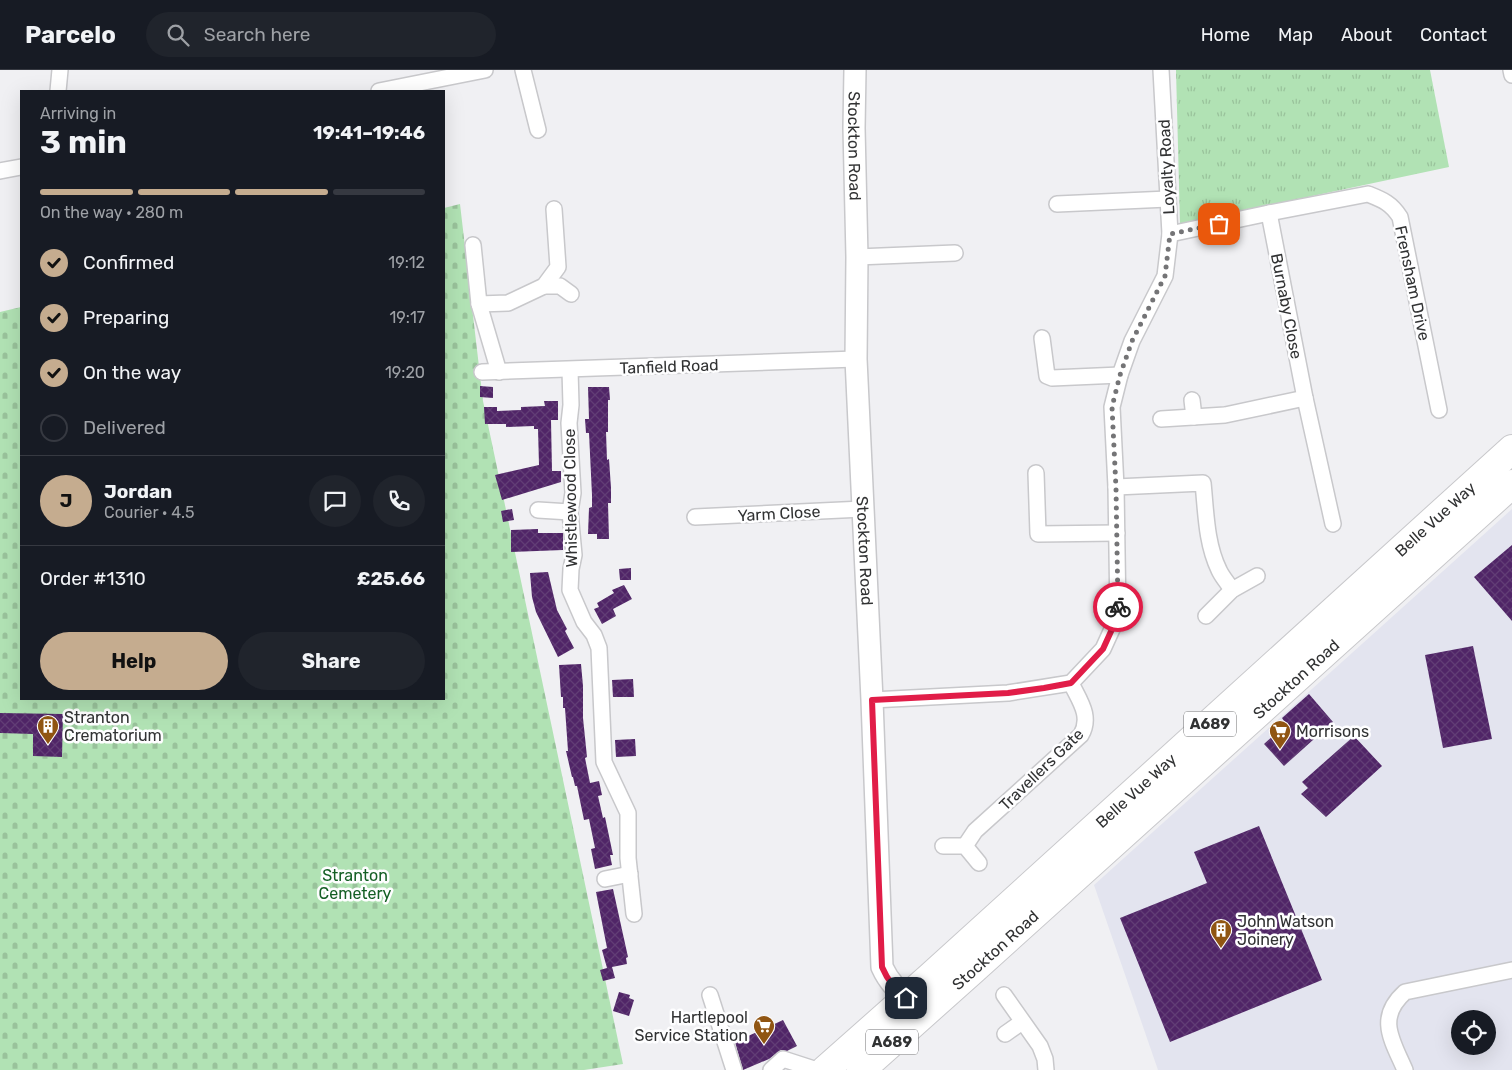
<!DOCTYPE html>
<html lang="en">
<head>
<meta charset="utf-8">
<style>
  :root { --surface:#171b24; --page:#20242c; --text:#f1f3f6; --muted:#9ea1a6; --line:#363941; --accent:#c5ac8f }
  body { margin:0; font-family:Rubik,sans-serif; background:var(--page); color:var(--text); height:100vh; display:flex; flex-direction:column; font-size:19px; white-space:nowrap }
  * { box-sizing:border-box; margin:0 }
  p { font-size:16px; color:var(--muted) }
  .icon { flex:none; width:28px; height:28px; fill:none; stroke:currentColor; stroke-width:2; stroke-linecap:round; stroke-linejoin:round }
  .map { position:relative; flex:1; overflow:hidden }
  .drawer { position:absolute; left:20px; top:20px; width:425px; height:610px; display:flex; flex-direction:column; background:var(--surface); border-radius:0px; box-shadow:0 5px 20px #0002 }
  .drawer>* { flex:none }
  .fabs { position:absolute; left:1451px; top:940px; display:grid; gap:10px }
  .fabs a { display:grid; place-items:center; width:45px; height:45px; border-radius:50%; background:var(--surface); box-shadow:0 5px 20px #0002; font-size:25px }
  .pin { position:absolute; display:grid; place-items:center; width:42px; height:42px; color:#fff; margin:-21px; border-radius:10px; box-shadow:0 2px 8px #0006 }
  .courier { position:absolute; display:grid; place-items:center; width:50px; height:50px; margin:-25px; border:4px solid #e11d48; border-radius:50%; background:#fff; color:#222; box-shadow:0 1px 6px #0007 }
  .head em { font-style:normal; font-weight:700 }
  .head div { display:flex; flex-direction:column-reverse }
  .head { display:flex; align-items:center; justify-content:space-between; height:85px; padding:0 20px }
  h1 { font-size:32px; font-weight:700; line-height:38px }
  .bar { display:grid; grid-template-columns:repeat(4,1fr); gap:8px 5px; align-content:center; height:60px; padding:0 20px }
  .bar i { height:6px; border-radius:4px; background:var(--line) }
  .bar .selected { background:var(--accent) }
  .bar p { grid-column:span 4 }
  .line { display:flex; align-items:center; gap:12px; padding:0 20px; border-top:1px solid var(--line) }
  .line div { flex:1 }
  .round { display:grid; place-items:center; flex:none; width:52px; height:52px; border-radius:26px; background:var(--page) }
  ol { padding:0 20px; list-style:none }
  li { display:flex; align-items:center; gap:15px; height:55px }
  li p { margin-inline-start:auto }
  li .icon { padding:5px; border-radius:50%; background:var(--accent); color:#111; stroke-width:4 }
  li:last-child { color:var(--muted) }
  li i { width:28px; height:28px; border:2px solid var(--line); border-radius:50% }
  .button { display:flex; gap:10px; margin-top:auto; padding:10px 20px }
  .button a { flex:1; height:58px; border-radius:30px; background:var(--accent); color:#111; font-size:20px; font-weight:700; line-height:58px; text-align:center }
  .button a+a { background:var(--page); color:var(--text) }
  header { display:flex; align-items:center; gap:30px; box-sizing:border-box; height:70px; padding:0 25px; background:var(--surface); border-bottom:1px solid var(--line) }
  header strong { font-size:24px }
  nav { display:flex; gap:28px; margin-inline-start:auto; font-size:18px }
  .search { width:350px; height:45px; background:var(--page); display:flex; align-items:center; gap:12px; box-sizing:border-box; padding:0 18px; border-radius:28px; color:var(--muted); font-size:19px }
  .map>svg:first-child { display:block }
  .built { fill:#e3e4ef; fill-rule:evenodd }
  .cemetery { fill:url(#cemetery-stones) }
  .park { fill:url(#park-tufts) }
  .building { fill:url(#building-cross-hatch) }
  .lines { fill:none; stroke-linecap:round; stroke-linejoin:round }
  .street-casing { stroke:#c8c8cb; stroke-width:18 }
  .secondary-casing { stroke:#c8c8cb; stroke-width:24 }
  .highway-casing { stroke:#c8c8cb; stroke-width:30 }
  .street { stroke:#fff; stroke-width:15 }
  .secondary { stroke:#fff; stroke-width:21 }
  .highway { stroke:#fff; stroke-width:28 }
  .done { stroke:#747476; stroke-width:5; stroke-dasharray:0 9 }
  .route { stroke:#e11d48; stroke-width:6 }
  .labels { text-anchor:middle; stroke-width:5; stroke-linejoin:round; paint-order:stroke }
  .shield { fill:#fefeff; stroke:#6e6f70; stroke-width:1 }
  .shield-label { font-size:15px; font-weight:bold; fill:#313233 }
  .street-label { font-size:16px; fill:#313233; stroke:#fefeff }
  .poi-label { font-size:16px; fill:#313233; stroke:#fefeff; text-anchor:start }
  .park-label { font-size:16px; fill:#145f24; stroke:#fefeff }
</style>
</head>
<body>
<header>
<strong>Parcelo</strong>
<div class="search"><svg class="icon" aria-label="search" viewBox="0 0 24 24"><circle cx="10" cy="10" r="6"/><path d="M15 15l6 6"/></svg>Search here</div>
<nav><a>Home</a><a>Map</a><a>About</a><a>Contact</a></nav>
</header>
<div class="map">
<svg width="1512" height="1000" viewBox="0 0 1512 1000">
  <defs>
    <pattern id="cemetery-stones" width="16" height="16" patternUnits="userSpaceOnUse" patternTransform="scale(1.25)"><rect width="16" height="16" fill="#b1e2b4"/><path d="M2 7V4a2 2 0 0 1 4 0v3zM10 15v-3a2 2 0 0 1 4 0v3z" fill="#99c29b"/></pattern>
    <pattern id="park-tufts" width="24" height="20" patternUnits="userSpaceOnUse" patternTransform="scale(1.25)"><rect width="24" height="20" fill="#b1e2b4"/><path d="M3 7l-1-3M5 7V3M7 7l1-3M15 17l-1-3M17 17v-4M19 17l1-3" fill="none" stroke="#99c29b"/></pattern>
    <pattern id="building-cross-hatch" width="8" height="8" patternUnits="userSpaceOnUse" patternTransform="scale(1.25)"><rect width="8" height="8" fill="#502567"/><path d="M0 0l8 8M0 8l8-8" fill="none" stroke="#613d75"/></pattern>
  </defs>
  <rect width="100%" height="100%" fill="#f0f0f3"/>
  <!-- built -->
  <path class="built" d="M1512 439V1000H1158L1094 815ZM1460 949H1488V976H1460Z"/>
  <!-- cemetery -->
  <path class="cemetery" d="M460 134 483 331 623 994 584 1000H0V242L21 237V629H444V138Z"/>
  <!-- park -->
  <path class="park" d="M1176 0H1430L1449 97 1180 154Z"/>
  <!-- building -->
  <g class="building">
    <path d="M480 316 493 317V328L480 327Z"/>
    <path d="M588 317H609L610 330H608V362H606L607 390 609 389 611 418V433H608L609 469H597V464H588L589 438 592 437V425L589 363H586L585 349H589Z"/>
    <path d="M544 331H558V350H551L552 401H561V412L502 430 495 405 539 395 538 359H534V356L506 357V354H485L484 337H497V341L521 340V337L545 336Z"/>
    <path d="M512 439 514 450 503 452 501 441Z"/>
    <path d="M538 459V463H563V480L511 482V460Z"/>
    <path d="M1512 475V551L1474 507Z"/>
    <path d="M631 498V510H620L619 499Z"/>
    <path d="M548 502 557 540 567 559 565 561 574 578 558 587 536 542 532 527 530 503Z"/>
    <path d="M624 515 632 529 613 539 616 546 602 554 594 539 599 537 597 533 614 523 612 520Z"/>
    <path d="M1473 576 1492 669 1443 678 1425 585Z"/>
    <path d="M581 594 583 616V648L587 687 585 688 590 713 599 711 602 725 598 726 603 748 605 747 613 785H610L612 795 595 799 591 779 595 778 589 749 584 750 577 716H575L573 707H572L566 681H568L565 638H563V627H561L559 595Z"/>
    <path d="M633 609 634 627H613L612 610Z"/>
    <path d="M1309 624 1333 652 1284 696 1264 674 1286 654 1282 648Z"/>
    <path d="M0 643 63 644 62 687 33 686V664L0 663Z"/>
    <path d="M1354 666 1382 696 1326 747 1301 724 1308 718 1302 712Z"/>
    <path d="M635 669 636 686 616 687 615 670Z"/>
    <path d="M1259 756 1322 910 1170 972 1120 848 1207 813 1194 782Z"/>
    <path d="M613 819 628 887 626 888 627 894 612 897 615 908 603 911 600 900 607 898 602 880 607 878 596 822Z"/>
    <path d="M619 922 630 925 629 928 634 930 629 946 613 941Z"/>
    <path d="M783 950 797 976 787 981 781 980 769 989 743 1000 735 972Z"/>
  </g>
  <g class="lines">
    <!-- street casing -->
    <g class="street-casing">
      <g id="street">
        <path d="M523 0 538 60"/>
        <path d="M1511 0 1512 5"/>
        <path d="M58 21 60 0"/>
        <path d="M379 21 485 0"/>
        <path d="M0 101 21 97"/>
        <path d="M1057 134 1168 129"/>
        <path d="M1269 143 1305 328 1333 454"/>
        <path d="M1170 164 1269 143 1368 124C1383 130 1391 133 1400 147L1439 340"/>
        <path d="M473 175 479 234 499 302"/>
        <path d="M857 187 955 183"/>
        <path d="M544 216H560L571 224"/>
        <path d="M479 234 508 233 544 216 558 197 554 139"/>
        <path d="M1042 268 1047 306 1052 308 1120 305"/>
        <path d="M570 300 571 335 569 353 573 423 570 442 574 485 571 499 570 520 584 552 594 565 599 578 604 692 628 743V788L634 844"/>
        <path d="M482 302 856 289"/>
        <path d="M1192 330 1194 347"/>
        <path d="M1161 349 1225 345 1305 328"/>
        <path d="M1036 403 1038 464 1117 463"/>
        <path d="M1116 417 1203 413C1206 442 1206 473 1219 500 1222 507 1228 513 1232 520"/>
        <path d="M538 440 570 442"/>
        <path d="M695 447 863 439"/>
        <path d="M1206 546 1232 520 1257 506"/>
        <path d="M872 630 1008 623 1071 613 1103 579 1118 546 1116 417 1112 337 1120 305 1132 271 1165 206 1170 164 1161 0"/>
        <path d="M943 776H965L979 793"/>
        <path d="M965 776 975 761 1081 665C1092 646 1079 630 1071 613"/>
        <path d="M605 809 630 804"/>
        <path d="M710 925 734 1000"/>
        <path d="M1004 925 1040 976 1045 989 1046 1000"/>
        <path d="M1005 964 1022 952"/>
        <path d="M771 1000 783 989 817 1000"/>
        <path d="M1405 1000C1392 970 1376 948 1405 922L1512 900"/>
      </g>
    </g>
    <!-- secondary casing -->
    <g class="secondary-casing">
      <g id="secondary">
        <path id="s1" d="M855 0 854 58 857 187 856 289 872 630 882 897C890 915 903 925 917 938"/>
      </g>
    </g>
    <!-- highway casing -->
    <g class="highway-casing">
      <g id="highway">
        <path id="s2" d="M825 1000 930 907 1512 379"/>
        <path id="s3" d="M861 1000 974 899 1512 414"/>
      </g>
    </g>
    <!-- street -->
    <use href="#street" class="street"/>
    <!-- secondary -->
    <use href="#secondary" class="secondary"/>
    <!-- highway -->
    <use href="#highway" class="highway"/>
  </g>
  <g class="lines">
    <!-- done -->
    <path class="done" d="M1118 537 1116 418 1112 337 1120 305 1132 271 1165 206 1170 164 1219 154"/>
    <!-- route -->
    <path class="route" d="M906 928C895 919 888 911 882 897L872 630 1008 623 1044 618 1071 613 1103 579 1118 546V537"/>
  </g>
  <!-- icons -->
  <defs>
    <g id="building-pin" transform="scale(1.125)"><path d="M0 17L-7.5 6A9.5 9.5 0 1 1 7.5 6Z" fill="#905512" stroke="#fefeff"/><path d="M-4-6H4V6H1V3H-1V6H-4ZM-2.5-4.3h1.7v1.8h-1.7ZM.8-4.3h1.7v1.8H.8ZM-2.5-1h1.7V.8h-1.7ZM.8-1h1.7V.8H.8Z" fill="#fff"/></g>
    <g id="supermarket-pin" transform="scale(1.125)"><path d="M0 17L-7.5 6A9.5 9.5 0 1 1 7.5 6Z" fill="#905512" stroke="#fefeff"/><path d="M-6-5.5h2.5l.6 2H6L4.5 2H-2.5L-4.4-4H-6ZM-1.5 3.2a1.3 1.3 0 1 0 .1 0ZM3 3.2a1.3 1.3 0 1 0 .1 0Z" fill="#fff"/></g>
  </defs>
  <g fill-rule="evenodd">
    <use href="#building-pin" x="48" y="656"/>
    <use href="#supermarket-pin" x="1280" y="661"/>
    <use href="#building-pin" x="1221" y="860"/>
    <use href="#supermarket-pin" x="764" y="956"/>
  </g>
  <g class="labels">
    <!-- shield labels -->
    <g class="shield">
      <rect x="1184" y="641.5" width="52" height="25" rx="4"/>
      <rect x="866" y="959.5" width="52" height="25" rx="4"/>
    </g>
    <g class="shield-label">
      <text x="1210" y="659">A689</text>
      <text x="892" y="977">A689</text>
    </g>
    <!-- street labels -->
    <g class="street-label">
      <text dy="6" stroke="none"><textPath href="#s1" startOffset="76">Stockton Road</textPath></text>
      <text transform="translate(1166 97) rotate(-93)" y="6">Loyalty Road</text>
      <text transform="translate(1413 213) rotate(78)" y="6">Frensham Drive</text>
      <text transform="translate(1287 236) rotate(79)" y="6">Burnaby Close</text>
      <text transform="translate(669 296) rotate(-2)" y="6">Tanfield Road</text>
      <text transform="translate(570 428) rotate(-91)" y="6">Whistlewood Close</text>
      <text transform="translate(779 443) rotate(-3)" y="6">Yarm Close</text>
      <text dy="6" stroke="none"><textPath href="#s2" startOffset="822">Belle Vue Way</textPath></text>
      <text dy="6" stroke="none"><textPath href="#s1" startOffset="481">Stockton Road</textPath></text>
      <text dy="6" stroke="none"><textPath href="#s3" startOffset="585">Stockton Road</textPath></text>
      <text transform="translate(1041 699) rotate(-44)" y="6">Travellers Gate</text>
      <text dy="6" stroke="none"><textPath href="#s2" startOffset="418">Belle Vue Way</textPath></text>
      <text dy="6" stroke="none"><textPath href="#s3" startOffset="180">Stockton Road</textPath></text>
    </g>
    <!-- poi labels -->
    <g class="poi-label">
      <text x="64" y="653">Stranton<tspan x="64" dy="18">Crematorium</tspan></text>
      <text x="1296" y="667">Morrisons</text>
      <text x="1237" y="857">John Watson<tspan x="1237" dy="18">Joinery</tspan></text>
      <text x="748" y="953" text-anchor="end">Hartlepool<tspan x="748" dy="18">Service Station</tspan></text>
    </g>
    <!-- park labels -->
    <g class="park-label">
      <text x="355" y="811">Stranton<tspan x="355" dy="18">Cemetery</tspan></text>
    </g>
  </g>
</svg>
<div class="fabs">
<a><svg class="icon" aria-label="locate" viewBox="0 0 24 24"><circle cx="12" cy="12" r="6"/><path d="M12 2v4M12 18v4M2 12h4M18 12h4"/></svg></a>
</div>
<div class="pin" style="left:1219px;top:154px;background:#ea580c"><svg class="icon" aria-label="bag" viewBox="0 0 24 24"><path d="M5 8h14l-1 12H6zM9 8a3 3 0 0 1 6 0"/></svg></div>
<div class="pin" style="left:906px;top:928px;background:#1f2937"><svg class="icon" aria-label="home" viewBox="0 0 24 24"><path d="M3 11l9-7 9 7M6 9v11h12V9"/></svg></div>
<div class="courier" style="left:1118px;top:537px"><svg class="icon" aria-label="bike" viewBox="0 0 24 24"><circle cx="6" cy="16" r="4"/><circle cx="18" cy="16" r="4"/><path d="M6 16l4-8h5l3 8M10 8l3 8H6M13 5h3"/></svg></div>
<section class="drawer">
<div class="head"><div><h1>3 min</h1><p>Arriving in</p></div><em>19:41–19:46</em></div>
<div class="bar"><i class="selected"></i><i class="selected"></i><i class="selected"></i><i></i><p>On the way · 280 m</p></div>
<ol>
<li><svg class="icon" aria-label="check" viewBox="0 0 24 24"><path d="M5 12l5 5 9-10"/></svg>Confirmed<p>19:12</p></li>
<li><svg class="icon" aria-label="check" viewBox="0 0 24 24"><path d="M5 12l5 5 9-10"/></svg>Preparing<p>19:17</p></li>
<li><svg class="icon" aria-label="check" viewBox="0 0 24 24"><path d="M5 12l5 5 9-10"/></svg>On the way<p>19:20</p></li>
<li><i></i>Delivered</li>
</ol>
<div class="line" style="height:90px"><b class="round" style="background:var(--accent);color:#111">J</b><div><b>Jordan</b><p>Courier · 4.5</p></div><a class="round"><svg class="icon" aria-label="chat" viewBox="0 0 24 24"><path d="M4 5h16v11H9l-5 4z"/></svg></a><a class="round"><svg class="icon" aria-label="phone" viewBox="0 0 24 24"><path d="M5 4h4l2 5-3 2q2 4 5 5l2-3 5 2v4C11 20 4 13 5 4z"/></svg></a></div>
<div class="line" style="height:65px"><div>Order #1310</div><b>£25.66</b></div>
<div class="button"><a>Help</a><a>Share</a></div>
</section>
</div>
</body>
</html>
